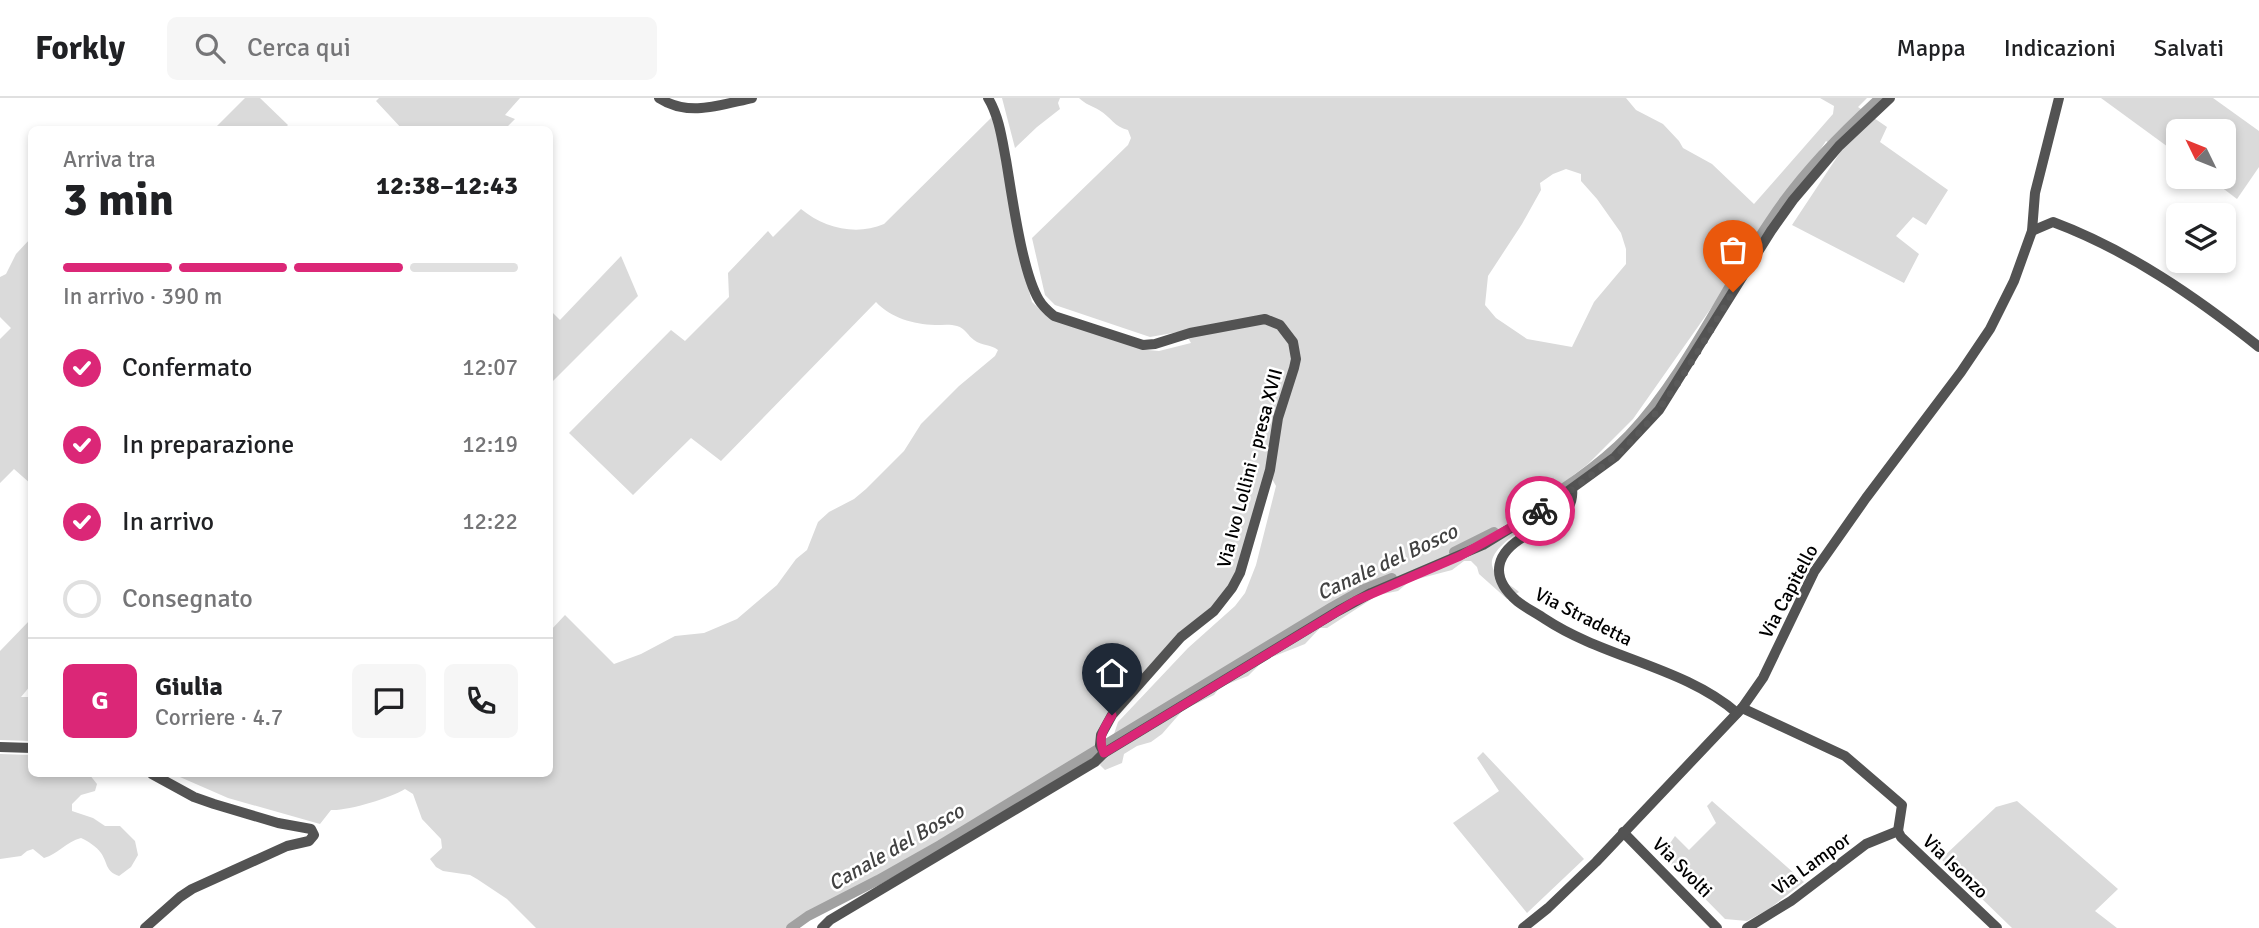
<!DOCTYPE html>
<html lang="it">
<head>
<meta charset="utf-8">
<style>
  :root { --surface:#fff; --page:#f6f6f6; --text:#202124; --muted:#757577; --line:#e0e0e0; --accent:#db2777 }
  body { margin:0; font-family:Signika,sans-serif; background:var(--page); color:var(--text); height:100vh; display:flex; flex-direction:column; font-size:26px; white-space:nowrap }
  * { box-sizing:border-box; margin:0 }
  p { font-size:23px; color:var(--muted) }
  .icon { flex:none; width:38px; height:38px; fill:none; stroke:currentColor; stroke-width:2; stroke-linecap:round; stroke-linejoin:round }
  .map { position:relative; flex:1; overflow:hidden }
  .panel { position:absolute; left:28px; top:28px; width:525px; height:651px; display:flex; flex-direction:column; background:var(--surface); border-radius:10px; box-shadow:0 4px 10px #0003 }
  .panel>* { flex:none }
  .needle { width:46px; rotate:313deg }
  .buttons { position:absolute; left:2166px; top:21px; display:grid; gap:14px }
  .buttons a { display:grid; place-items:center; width:70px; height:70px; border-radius:10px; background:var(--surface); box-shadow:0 4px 10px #0003; font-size:35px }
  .pin { position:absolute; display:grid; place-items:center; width:60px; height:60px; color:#fff; margin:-72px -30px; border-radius:50% 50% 50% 0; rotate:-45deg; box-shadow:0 0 7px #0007 }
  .pin .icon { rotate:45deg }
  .courier { position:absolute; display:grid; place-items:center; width:70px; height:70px; margin:-35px; border:5px solid #db2777; border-radius:50%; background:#fff; color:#222; box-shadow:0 2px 9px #0007 }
  .overview em { font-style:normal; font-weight:800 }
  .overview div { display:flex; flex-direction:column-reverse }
  .overview { display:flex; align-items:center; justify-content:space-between; height:119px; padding:0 35px }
  h1 { font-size:46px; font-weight:800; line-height:52px }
  .bar { display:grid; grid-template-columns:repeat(4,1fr); gap:10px 7px; align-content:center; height:84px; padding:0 35px }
  .bar i { height:9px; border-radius:5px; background:var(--line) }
  .bar .active { background:var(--accent) }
  .bar p { grid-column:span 4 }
  .line { display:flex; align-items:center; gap:18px; padding:0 35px; border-top:2px solid var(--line) }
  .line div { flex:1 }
  .round { display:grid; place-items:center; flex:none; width:74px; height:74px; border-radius:10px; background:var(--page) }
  ol { padding:0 35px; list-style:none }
  li { display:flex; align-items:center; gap:21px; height:77px }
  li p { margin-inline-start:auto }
  li .icon { padding:7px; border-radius:50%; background:var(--accent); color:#fff; stroke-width:4 }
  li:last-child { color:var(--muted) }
  li i { width:38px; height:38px; border:4px solid var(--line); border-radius:50% }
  header { display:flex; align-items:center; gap:42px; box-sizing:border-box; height:98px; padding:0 35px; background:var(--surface); border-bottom:2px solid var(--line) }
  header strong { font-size:33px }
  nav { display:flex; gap:38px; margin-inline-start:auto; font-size:24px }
  .search { width:490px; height:63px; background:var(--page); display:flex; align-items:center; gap:18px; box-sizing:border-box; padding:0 24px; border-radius:10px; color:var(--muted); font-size:26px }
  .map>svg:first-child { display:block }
  .green { fill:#dadada; fill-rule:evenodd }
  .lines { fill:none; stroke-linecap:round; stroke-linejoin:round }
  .canal { stroke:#a1a1a1; stroke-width:10 }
  .minor { stroke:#535353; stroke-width:10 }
  .done { stroke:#595959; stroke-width:7; stroke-dasharray:0 12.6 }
  .route { stroke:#db2777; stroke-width:9 }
  .labels { text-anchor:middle; stroke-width:5; stroke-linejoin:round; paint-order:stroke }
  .street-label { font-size:19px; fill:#000; stroke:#fff }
  .water-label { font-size:21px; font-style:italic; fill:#424242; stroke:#fff }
</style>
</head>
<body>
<header>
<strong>Forkly</strong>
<div class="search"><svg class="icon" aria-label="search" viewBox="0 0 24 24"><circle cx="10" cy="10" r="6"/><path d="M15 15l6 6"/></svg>Cerca qui</div>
<nav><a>Mappa</a><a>Indicazioni</a><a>Salvati</a></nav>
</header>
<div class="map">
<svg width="2259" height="830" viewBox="0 0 2259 830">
  <rect width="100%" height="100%" fill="#fff"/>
  <!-- green -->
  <g class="green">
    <path d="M245 0H260L288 27 284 31H214Z"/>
    <path d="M379 0H520L505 17 515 21 505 31 403 32 376 3Z"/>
    <path d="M1002 0H1060L1058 5 1060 11 1037 29 1015 50Z"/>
    <path d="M1079 0H1626L1636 12 1663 26 1679 43 1683 50 1712 66 1754 106 1833 16 1834 8 1820 0H1867L1858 9 1887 29 1880 44 1948 92 1926 127 1913 119 1896 138 1919 156 1904 185 1792 127 1841 53 1826 43 1799 84 1752 144 1721 196 1633 321 1588 366 1571 379 1562 393 1563 400C1558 406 1553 411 1547 416 1533 425 1489 448 1492 467 1495 482 1511 486 1519 494L1507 501 1479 476 1477 469 1471 463H1464L1452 472 1410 483 1398 493 1378 497 1327 530H1320L1305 546 1272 559 1259 567 1248 578 1220 589 1214 597 1183 612 1162 636 1151 644 1137 648 1124 656 1122 665 1105 672 1100 667 1108 654 1118 624 1188 550 1235 508 1245 495 1256 467 1276 388 1267 372 1233 489 1178 540 1098 641 1091 656 888 777 826 806 786 830H536L507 801 477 781 470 777 443 773 436 769 430 761 442 750 441 741 422 721 413 696 405 691C390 700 348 713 331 712L320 726 228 700 173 676H550V533L565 517 614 566 641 556 675 538 704 535 737 521 777 487 796 461 807 452 818 424 829 414 854 401 866 391 904 353 921 326 959 288 995 258 998 252C990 246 982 248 974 242 968 238 965 230 957 228 951 226 942 227 935 227 913 226 891 220 876 204L721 363 691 340 633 397 569 335 671 232 685 243 729 199 728 175 768 133 773 139 801 111C824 130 856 138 884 126L994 17 1029 193 1032 204 1049 220 1148 252 1159 253 1191 245 1184 233 1150 239 1055 207 1045 197 1032 140 1128 47 1131 40 1128 32C1114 29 1111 19 1099 12 1092 8 1085 6 1079 0ZM1566 71 1581 76V83L1597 101 1621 135 1626 151V166L1594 204 1572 249 1527 241 1496 220 1485 207 1488 178 1522 126 1541 92 1540 85 1553 76Z"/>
    <path d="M2101 0H2213L2259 33V69L2237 101 2208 79H2224V33H2179V57Z"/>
    <path d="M31 140V386L14 371 0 385V241L11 230 0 219V179L6 176 16 156Z"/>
    <path d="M621 158 638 198 550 286V212L560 222Z"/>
    <path d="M31 521V587L21 599H31V643L0 642V553Z"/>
    <path d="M1483 654 1584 761 1527 815 1453 725 1499 693 1477 660Z"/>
    <path d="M0 656 31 657 32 676H89L97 686 95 693 81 697 72 706V713L93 720 105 728H120L135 743 138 757 131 769 119 778C105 773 108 765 101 755 97 749 88 743 81 740 66 744 58 756 44 760L33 751 27 753 21 758 0 761Z"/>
    <path d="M1712 703 1804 784 1769 811 1747 823 1725 821 1662 757 1675 738 1689 752 1716 725 1707 708Z"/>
    <path d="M2017 703 2118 791 2095 813 2117 830H2012L1941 761 1996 709Z"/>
  </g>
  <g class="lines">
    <!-- canal -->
    <g class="canal">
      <path d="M1522 417C1559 394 1598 369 1629 337 1685 278 1724 191 1770 123 1800 77 1839 37 1880 0"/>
      <path d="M1454 454 1494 434"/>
      <path d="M791 830 808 818 878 782 940 747 1332 509 1362 492 1392 480"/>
    </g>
    <!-- minor -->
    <g class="minor">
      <path d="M659 0C688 19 720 7 752 0"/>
      <path d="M988 0C999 18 1002 41 1006 62 1012 97 1022 174 1039 202 1043 209 1048 213 1054 218L1143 247 1155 246 1190 235 1265 221 1280 227 1293 244 1296 261 1294 270 1278 320 1270 372 1240 475 1232 490 1214 513 1181 539 1112 617 1101 637 1100 647 1104 655"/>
      <path d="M2032 133 2053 124C2128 152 2196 199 2259 249"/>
      <path d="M1572 391C1574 406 1564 419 1552 426 1544 431 1535 432 1527 437 1496 454 1488 478 1517 503 1526 510 1536 515 1545 521 1604 560 1684 569 1737 615"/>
      <path d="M1742 610 1845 658 1902 707 1898 733 1901 739 1997 830"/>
      <path d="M0 649 32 650"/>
      <path d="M1623 734 1717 830"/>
      <path d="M145 830 180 799 192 791 287 748 309 743 314 737 311 731 278 725 214 706 194 699 152 676"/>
      <path d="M822 830 830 822 1095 664 1104 655 1338 513 1371 495 1483 447 1553 404 1615 359 1659 312 1771 133 1793 102 1839 48 1890 0"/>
      <path d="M1523 830 1548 810 1596 764 1742 610 1763 580 1814 474 1866 400 1961 274 1990 231 2014 183 2032 133 2035 95 2059 0"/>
      <path d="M1747 830 1791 803 1866 746 1898 733"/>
    </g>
  </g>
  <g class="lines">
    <!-- done -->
    <path class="done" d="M1540 413C1565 396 1591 379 1614 359 1664 317 1700 250 1733 194"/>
    <!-- route -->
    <path class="route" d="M1112 617C1104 630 1097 640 1104 655L1355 503 1460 458 1540 413"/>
  </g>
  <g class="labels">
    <!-- street labels -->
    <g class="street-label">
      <text transform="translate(1249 370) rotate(-75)" y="7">Via Ivo Lollini - presa XVII</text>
      <text transform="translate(1788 493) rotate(-62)" y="7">Via Capitello</text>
      <text transform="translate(1584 518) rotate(27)" y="7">Via Stradetta</text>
      <text transform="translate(1811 765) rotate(-36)" y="7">Via Lampor</text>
      <text transform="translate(1956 768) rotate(44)" y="7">Via Isonzo</text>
      <text transform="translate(1683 769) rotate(45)" y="7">Via Svolti</text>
    </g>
    <!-- water labels -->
    <g class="water-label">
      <text transform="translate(1387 464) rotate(-25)" y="7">Canale del Bosco</text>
      <text transform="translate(896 749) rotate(-30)" y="7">Canale del Bosco</text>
    </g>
  </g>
</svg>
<div class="buttons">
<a><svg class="needle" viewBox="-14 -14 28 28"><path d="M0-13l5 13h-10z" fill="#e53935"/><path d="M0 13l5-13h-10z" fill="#757577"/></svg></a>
<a><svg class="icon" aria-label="layers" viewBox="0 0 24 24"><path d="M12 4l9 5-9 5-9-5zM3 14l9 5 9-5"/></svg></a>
</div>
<div class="pin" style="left:1733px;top:194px;background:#ea580c"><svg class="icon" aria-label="bag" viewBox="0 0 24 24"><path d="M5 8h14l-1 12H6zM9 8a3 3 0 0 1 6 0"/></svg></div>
<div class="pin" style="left:1112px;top:617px;background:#1f2937"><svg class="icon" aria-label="home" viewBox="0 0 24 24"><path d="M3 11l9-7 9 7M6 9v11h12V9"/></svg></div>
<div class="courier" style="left:1540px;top:413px"><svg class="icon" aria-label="bike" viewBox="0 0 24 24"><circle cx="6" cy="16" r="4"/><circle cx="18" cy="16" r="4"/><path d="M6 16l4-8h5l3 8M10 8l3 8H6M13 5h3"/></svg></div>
<section class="panel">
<div class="overview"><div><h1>3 min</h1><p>Arriva tra</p></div><em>12:38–12:43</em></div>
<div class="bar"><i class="active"></i><i class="active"></i><i class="active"></i><i></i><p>In arrivo · 390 m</p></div>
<ol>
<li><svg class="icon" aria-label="check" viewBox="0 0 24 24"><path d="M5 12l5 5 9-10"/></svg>Confermato<p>12:07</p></li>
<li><svg class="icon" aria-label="check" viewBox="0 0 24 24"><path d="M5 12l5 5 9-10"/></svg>In preparazione<p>12:19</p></li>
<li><svg class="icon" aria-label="check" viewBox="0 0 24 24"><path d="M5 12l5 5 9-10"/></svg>In arrivo<p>12:22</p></li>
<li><i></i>Consegnato</li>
</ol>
<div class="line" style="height:126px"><b class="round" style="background:var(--accent);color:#fff">G</b><div><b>Giulia</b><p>Corriere · 4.7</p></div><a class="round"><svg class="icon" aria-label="chat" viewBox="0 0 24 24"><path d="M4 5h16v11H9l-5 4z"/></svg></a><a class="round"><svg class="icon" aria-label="phone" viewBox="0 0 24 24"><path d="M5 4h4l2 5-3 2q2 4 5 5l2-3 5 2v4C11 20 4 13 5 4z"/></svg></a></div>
</section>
</div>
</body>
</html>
